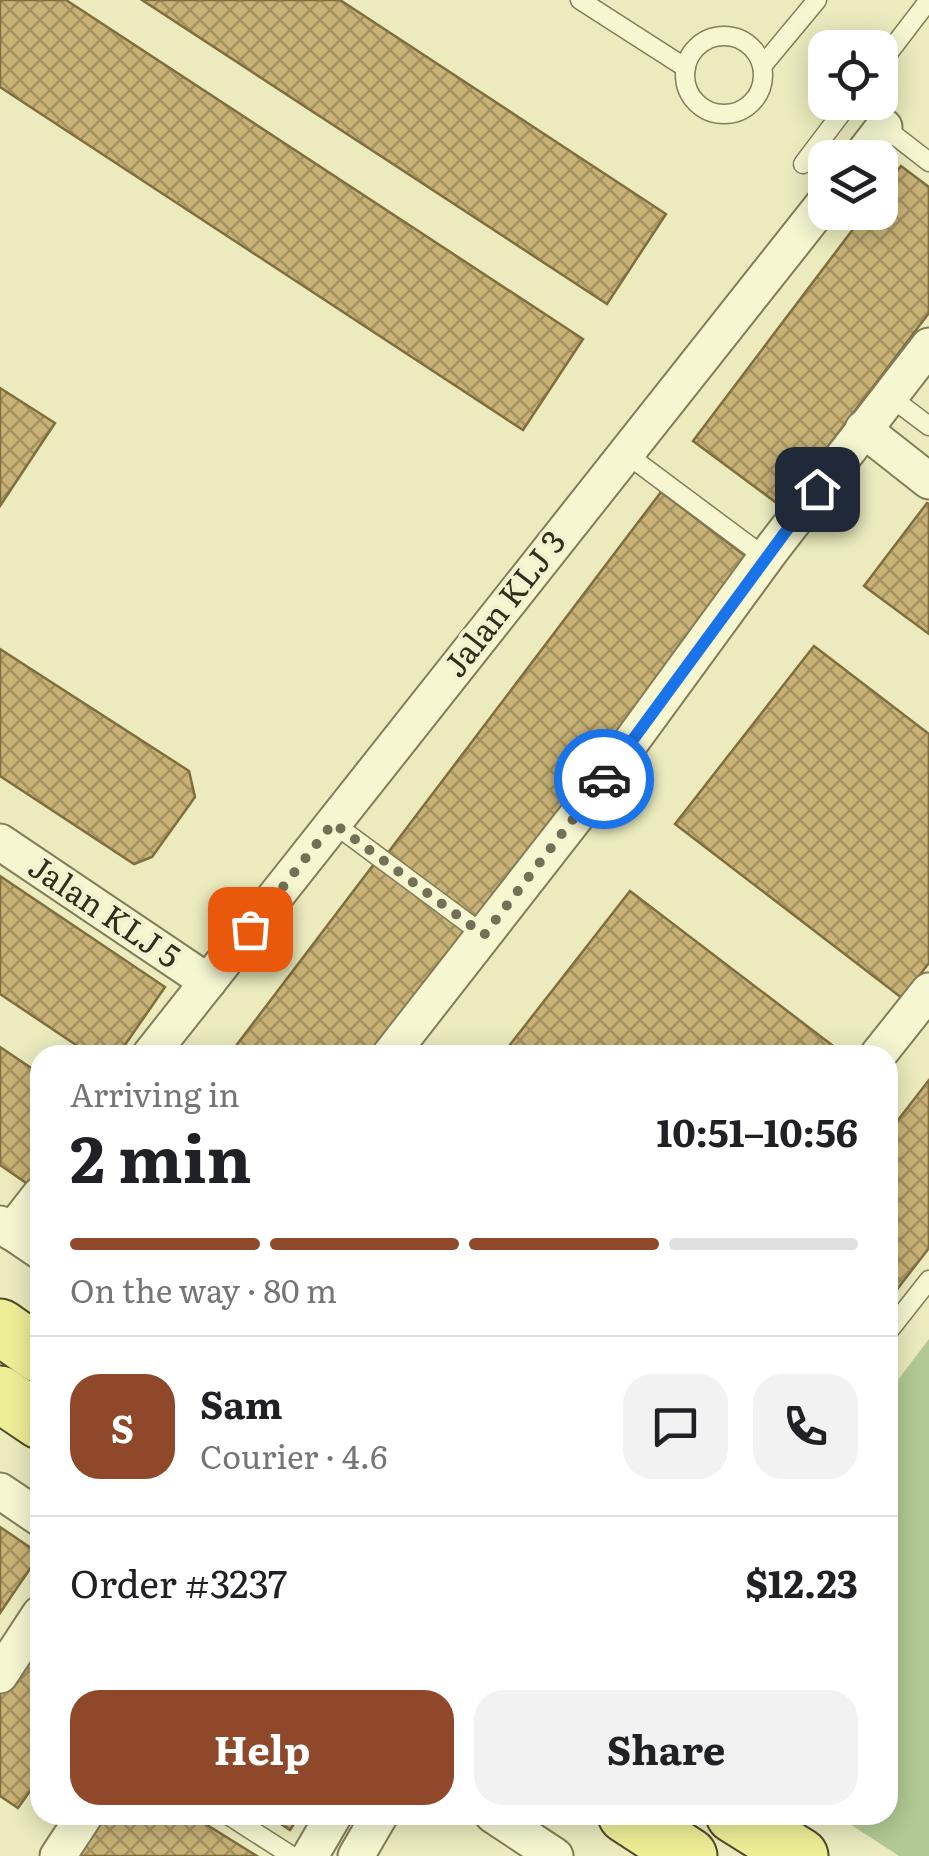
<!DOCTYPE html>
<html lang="en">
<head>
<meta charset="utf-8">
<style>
  :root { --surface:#fff; --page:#f2f2f2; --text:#202124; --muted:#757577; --line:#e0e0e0; --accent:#8f492a }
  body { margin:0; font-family:Literata,serif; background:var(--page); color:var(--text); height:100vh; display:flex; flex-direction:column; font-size:38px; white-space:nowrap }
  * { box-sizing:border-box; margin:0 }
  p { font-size:32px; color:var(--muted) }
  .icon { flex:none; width:55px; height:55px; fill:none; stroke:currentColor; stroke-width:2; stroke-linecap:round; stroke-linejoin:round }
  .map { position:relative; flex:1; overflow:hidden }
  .panel { position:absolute; left:30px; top:1045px; width:868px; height:780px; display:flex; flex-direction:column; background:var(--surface); border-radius:30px; box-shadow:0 5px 25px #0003 }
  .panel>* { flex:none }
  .buttons { position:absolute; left:808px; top:30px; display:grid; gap:20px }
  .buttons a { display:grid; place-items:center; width:90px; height:90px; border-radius:20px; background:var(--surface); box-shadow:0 5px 25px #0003; font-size:50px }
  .pin { position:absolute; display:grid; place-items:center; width:85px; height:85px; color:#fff; margin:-42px; border-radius:20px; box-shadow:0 5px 15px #0006 }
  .courier { position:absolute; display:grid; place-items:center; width:100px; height:100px; margin:-50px; border:8px solid #1a73e8; border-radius:50%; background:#fff; color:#222; box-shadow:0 2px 12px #0007 }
  .head em { font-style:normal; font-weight:700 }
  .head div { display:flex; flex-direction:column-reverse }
  .head { display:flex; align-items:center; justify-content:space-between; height:170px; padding:0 40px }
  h1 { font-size:65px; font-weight:700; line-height:75px }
  .bar { display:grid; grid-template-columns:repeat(4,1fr); gap:15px 10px; align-content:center; height:120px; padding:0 40px }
  .bar i { height:12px; border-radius:8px; background:var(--line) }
  .bar .selected { background:var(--accent) }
  .bar p { grid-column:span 4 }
  .line { display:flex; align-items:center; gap:25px; padding:0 40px; border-top:2px solid var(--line) }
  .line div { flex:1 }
  .round { display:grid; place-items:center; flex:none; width:105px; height:105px; border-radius:30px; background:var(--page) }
  .primary-button { display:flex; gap:20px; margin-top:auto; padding:20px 40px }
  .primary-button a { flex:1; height:115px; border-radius:30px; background:var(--accent); color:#fff; font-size:40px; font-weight:700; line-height:115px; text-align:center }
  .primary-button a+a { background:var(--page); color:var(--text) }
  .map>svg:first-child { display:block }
  .green { fill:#b2c993 }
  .building { fill:url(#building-cross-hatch); stroke:#816e3f; stroke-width:2.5 }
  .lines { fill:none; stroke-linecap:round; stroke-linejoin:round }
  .lane-casing { stroke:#837c58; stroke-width:21 }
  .street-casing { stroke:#837c58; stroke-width:39 }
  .primary-casing { stroke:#51492c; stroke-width:59 }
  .lane { stroke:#f6f7d1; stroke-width:18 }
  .street { stroke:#f6f7d1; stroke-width:35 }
  .primary { stroke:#eeee97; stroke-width:55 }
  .done { stroke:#737055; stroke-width:10; stroke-dasharray:0 18 }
  .route { stroke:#1a73e8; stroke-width:12 }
  .labels { text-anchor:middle; stroke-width:8; stroke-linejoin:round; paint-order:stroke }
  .street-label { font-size:32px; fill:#332e1c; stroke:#f2f3ce }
</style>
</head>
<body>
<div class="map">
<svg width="929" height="1856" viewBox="0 0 929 1856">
  <defs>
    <pattern id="building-cross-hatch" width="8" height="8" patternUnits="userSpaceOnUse" patternTransform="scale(2.5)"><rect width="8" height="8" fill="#c8b276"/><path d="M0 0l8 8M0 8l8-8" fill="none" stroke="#a39160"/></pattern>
  </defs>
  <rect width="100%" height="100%" fill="#ebebbe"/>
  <!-- green -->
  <path class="green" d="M929 1339V1856H899L836 1815H888V1393Z"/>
  <!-- building -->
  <g class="building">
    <path d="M0 0H66L583 339 523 430 0 87Z"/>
    <path d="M142 0H340L666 214 607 304Z"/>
    <path d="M901 166 929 187V313L782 507 693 441 866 212H880V194Z"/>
    <path d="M0 388 55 423 0 506Z"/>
    <path d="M661 492 756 564 482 925 387 854Z"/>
    <path d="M927 503 929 504V634L864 586Z"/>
    <path d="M814 646 929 734V963L902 998 675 824Z"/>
    <path d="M0 649 189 771 195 797 152 857 134 864 0 776Z"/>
    <path d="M377 860 472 931 378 1055H229Z"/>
    <path d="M0 876 165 987 118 1055H91L0 994Z"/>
    <path d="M630 891 845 1055H502Z"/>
    <path d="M0 1047 40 1074V1175L32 1187 0 1165Z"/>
    <path d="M929 1080V1248L888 1301V1133Z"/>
    <path d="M0 1527 40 1554 0 1613Z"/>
    <path d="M40 1634V1777L18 1808 0 1796V1693Z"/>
    <path d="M100 1815H191L257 1856H83L76 1852Z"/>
    <path d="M267 1815H300L290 1830Z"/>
  </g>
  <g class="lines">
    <!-- lane casing -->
    <g class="lane-casing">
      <g id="lane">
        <path d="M580 0 686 68"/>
        <circle cx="724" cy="75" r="39"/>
        <path d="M880 64 929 0"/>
        <path d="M763 65 817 0"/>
        <path d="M884 127 929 162"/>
        <path d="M803 164 850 102"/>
        <path d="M889 396 929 426"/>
        <path d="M625 453 766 558"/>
        <path d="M333 823 484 935"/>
        <path d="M888 1332 929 1280"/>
        <path d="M228 1815 292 1856"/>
      </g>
    </g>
    <!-- street casing -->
    <g class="street-casing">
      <g id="street">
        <path d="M860 158 884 127"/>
        <path d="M863 429 929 481"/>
        <path d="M0 842 208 982"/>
        <path d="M150 1055 825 202"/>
        <path d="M390 1055 582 809 772 549 929 346"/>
        <path d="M878 1055 929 991"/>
        <path d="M0 1224 40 1251"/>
        <path d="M11 1232 40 1195"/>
        <path d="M0 1491 40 1518"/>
        <path d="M0 1675 40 1614"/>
        <path d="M493 1815 555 1856"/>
        <path d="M58 1856 85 1815"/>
        <path d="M310 1856 334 1815"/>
        <path d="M356 1856 380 1815"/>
      </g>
    </g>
    <!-- primary casing -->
    <g class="primary-casing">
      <g id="primary">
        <path d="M0 1327 40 1355"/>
        <path d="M0 1394 40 1421"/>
        <path d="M626 1815 689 1856"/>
        <path d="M734 1815 800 1856"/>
      </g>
    </g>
    <!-- lane -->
    <use href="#lane" class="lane"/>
    <!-- street -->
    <use href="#street" class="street"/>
    <!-- primary -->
    <use href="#primary" class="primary"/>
  </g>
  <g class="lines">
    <!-- done -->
    <path class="done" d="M250 929 333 823 484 935 604 779"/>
    <!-- route -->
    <path class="route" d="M604 779 817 489"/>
  </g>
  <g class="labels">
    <!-- street labels -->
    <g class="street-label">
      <text transform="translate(505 604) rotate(-52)" y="11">Jalan KLJ 3</text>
      <text transform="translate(104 912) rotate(34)" y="11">Jalan KLJ 5</text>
    </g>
  </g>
</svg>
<div class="buttons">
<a><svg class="icon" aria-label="locate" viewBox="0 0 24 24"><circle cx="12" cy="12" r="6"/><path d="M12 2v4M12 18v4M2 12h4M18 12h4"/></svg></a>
<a><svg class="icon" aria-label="layers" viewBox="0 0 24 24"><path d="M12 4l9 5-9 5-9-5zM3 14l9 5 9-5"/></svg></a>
</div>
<div class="pin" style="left:250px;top:929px;background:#ea580c"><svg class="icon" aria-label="bag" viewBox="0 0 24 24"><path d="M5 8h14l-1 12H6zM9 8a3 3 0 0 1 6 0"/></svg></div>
<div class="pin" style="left:817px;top:489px;background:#1f2937"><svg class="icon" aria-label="home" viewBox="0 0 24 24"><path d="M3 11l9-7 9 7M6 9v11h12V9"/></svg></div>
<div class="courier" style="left:604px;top:779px"><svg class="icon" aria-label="car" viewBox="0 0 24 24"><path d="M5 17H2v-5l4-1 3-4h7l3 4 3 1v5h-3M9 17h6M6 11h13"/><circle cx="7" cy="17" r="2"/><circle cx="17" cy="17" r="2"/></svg></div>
<section class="panel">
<div class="head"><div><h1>2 min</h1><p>Arriving in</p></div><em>10:51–10:56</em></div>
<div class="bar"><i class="selected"></i><i class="selected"></i><i class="selected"></i><i></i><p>On the way · 80 m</p></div>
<div class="line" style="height:180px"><b class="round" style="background:var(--accent);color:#fff">S</b><div><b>Sam</b><p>Courier · 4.6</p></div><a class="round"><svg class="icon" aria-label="chat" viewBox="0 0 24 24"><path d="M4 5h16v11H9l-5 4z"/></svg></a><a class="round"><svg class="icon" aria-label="phone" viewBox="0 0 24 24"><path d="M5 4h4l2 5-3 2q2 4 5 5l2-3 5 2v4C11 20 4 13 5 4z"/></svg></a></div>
<div class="line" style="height:130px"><div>Order #3237</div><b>$12.23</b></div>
<div class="primary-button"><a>Help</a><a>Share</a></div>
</section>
</div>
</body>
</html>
